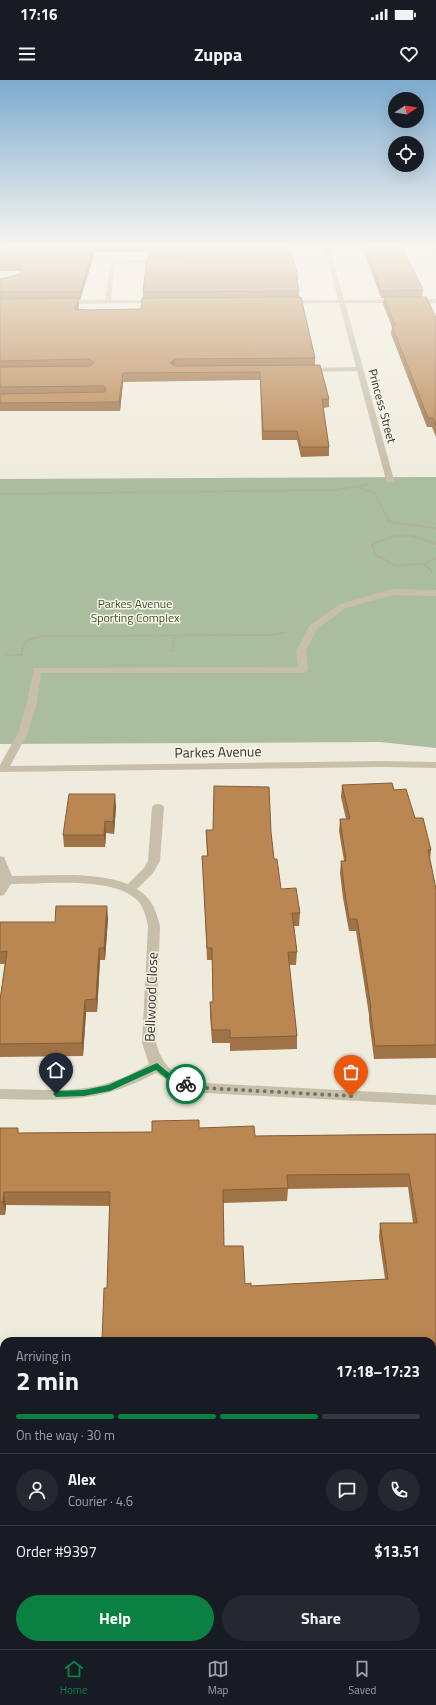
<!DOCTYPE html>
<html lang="en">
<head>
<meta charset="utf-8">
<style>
  :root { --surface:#171b24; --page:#242831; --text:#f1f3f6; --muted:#9ea1a6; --line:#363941; --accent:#0b8043 }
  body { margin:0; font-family:"Titillium Web",sans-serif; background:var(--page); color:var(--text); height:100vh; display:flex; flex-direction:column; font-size:15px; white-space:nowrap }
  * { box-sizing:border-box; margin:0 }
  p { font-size:13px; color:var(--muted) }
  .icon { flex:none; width:22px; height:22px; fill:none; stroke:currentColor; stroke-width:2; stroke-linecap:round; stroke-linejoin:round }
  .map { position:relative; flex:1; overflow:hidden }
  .panel { position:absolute; left:0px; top:1257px; width:436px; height:312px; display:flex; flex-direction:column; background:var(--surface); border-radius:12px 12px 0 0; box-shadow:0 4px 16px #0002 }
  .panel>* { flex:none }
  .needle { width:26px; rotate:78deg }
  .fabs { position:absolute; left:388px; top:12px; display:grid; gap:8px }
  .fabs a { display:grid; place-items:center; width:36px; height:36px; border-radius:50%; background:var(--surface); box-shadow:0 4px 16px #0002; font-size:20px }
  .pin { position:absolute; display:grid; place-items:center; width:34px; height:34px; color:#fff; margin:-41px -17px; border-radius:50% 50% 50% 0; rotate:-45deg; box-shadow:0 0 4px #0007 }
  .pin .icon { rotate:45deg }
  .courier { position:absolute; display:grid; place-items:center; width:40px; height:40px; margin:-20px; border:3px solid #0b8043; border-radius:50%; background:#fff; color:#222; box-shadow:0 1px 5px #0007 }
  .head em { font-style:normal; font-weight:700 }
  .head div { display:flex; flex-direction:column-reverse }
  .head { display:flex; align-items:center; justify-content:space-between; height:68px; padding:0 16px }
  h1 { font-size:26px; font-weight:700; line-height:30px }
  .bar { display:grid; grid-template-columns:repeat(4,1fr); gap:6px 4px; align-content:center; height:48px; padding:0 16px }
  .bar i { height:5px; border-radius:3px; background:var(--line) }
  .bar .on { background:var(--accent) }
  .bar p { grid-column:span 4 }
  .line { display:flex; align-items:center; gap:10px; padding:0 16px; border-top:1px solid var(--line) }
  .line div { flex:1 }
  .round { display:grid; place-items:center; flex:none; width:42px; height:42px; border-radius:21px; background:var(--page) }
  .primary-button { display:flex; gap:8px; margin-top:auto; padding:8px 16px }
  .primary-button a { flex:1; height:46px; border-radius:24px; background:var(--accent); color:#fff; font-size:16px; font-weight:700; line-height:46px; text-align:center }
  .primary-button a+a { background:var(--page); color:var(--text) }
  .status { display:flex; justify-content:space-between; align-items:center; height:28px; padding:0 20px; background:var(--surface); direction:ltr }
  .status svg { height:11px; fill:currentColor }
  header { display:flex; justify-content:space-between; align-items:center; height:52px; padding:0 16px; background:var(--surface); font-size:18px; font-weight:700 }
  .tabs { display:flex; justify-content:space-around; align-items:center; height:56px; border-top:1px solid var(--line); background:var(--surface); font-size:11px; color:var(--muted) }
  .tabs a { display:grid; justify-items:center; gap:2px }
  .tabs .on { color:var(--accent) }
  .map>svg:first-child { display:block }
  .green { fill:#abbd9f }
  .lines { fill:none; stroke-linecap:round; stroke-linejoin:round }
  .path-far1 { stroke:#b2a995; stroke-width:1.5; stroke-dasharray:1 1; stroke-linecap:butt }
  .path { stroke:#b2a995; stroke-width:2; stroke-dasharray:1.5 1.5; stroke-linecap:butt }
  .minor { fill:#c7bfaa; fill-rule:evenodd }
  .wall { fill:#a07346; fill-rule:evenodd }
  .shaded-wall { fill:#825e39 }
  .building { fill:#ba8651; stroke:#825e39; fill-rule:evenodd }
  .route { fill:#0b8043 }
  .done { stroke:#767268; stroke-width:4; stroke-dasharray:0 7.2 }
  .labels { text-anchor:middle; stroke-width:3; stroke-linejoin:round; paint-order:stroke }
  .far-street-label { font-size:12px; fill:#353029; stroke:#f8f5e9 }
  .far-park-label { font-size:12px; fill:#3c512f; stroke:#f8f5e9 }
  .street-label { font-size:14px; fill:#353029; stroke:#f8f5e9 }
</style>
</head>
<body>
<div class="status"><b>17:16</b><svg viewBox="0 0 49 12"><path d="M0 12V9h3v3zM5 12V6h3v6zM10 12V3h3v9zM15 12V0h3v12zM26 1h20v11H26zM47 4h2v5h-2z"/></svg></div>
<header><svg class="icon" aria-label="menu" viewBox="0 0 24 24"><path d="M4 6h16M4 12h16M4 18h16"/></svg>Zuppa<svg class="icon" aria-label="heart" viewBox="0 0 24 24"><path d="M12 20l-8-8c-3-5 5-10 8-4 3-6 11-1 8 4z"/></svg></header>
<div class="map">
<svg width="436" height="1569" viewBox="0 0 436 1569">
  <rect width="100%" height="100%" fill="#f0ecdd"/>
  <!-- green -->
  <g class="green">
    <path d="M436 397V668L380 662 0 664V399Z"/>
    <path d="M0 1546H4V1565H412L411 1569H0Z"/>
  </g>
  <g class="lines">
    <!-- path-far1 -->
    <g class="path-far1">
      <path d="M358 407 374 413"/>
      <path d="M374 412 389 441"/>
      <path d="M0 414 336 410 369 404"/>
    </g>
    <!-- path -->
    <g class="path">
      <path d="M387 440 393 443 436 448"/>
      <path d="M436 464C408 453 399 452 372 465L375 475 395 485 425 484 436 478"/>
      <path d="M425 484 432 492"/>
      <path d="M173 571 174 556"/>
      <path d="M5 575H22"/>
      <path d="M21 575 24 563 31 559 43 556 272 555 287 552"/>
    </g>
    <!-- minor -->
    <g class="minor">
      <path d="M324 166H329L344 220 436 219V223H345L394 400 393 402H387L386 400 357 291 306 292 303 290 306 288 356 287 339 223 285 224 282 222 285 220H338Z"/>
      <path d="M163 179 165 180V182L115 184 111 220H157L159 221V223L63 224 60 222 63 220H105L111 181Z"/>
      <path d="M393 509 436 510V516L393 515 346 528 317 549 306 571 308 590 303 593H41L37 622 28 653 10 686 383 681 436 682V688L383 687 0 692V685L18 653 27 622 34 588 298 587 296 571 310 545 340 524Z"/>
      <path d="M158 724 162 725 164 727 160 781 153 793 137 809C152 819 156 829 160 846L156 963C164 991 178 997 205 1003L436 1015V1025L205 1013 171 1003 156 993C98 1024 63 1020 0 1019V1009C36 1009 76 1014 111 1002 124 998 137 991 149 984L142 963 148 846C146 837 144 827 137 820 113 796 44 804 11 804L4 815 0 816V776L4 777 12 796C48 796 94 791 128 804L144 788 148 781 152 727 154 725Z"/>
      <rect x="432" y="1490" width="4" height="20"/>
      <rect x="0" y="1501" width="4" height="20"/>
    </g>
  </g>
  <!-- wall -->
  <g class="wall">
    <path d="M3 166H289L298 197V204L299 211V217L315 278V285L329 319V327L323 328 329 367V376L301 377 297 360H262L260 300 123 302 120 331H0V199L20 195V191H0V174ZM95 172H148V178L143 212V218L141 229 87 230 78 229 79 226 78 220H80Z"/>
    <path d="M362 166H402L423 210 422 217 436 238V357L432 347H427L391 254 392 247 383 224 384 218H381Z"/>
    <path d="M433 166H436V171Z"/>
    <path d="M342 705 394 710 415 738 431 770 430 779 436 809V978L374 979 369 940V935L356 851H349L343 818 340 793 341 781H344L339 751 340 739H346L341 717Z"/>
    <path d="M116 726 114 754 106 753 105 767H64L63 755Z"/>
    <path d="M206 750 271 752 274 779 281 809 300 833 299 846H294L297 872 296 885H289L297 956V969L230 971V963H212L210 935V922H213L212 880H207L203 788 202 776H207Z"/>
    <path d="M108 838 105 880H100L97 932H86L83 976 0 977V920L5 884H0V842H55Z"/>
    <path d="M0 1048 19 1053 152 1052 199 1048 255 1056 436 1054V1285H432V1261L107 1208 110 1126 6 1125 5 1135H0ZM408 1107 413 1143H380L379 1157 385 1199 251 1206 245 1204 224 1166 223 1123 287 1121 288 1109Z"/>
    <rect x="0" y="1360" width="4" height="87"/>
    <rect x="432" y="1369" width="4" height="74"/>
  </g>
  <!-- shaded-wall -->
  <g class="shaded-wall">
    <path d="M94 166 95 172 80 220V212Z"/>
    <path d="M78 218 79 226 75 237V229Z"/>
    <path d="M175 279V288L170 283Z"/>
    <path d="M123 293V302L120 331 119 322Z"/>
    <path d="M115 714 116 726 114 754 113 742Z"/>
    <path d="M105 741 106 753 105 767 104 755Z"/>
    <path d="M107 826 108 838 105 880 104 868Z"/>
    <path d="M99 868 100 880 97 932 96 919Z"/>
    <path d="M85 920 86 932 83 976 82 963Z"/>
    <path d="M4 1112 6 1125 5 1135 3 1122Z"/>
  </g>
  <!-- building -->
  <g class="building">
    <path d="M3 166H94L80 212H0V199L21 194 20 184H0V174Z"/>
    <path d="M148 166H289L298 197H296L299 211 143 212 147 178 188 177 192 175V173L188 170 148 171Z"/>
    <path d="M365 166H402L423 210 381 211Z"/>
    <path d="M301 217 315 278 175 279 170 283 175 286 320 285 329 319H322L329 367H301L297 351H263L260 292 123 293 119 322 0 323V314L105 312 106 308 103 306 0 307V287L90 286 94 283 90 279 0 281V219L78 218 75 229 87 230 141 229 142 218Z"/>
    <path d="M384 217H426L436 238V346L433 338H428L392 246H395Z"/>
    <path d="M392 703 394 710 406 709 415 738H423L431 770H428L436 809V965L375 966 370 928H371L357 839H349L344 806 341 781H346L340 739H350L342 705Z"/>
    <path d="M214 706 269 707 271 752 274 779H277L281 809 296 808 300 833H292L297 872H288L297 956 230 958V950H212L210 922H213L212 868H207L202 776H208L206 750H213Z"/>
    <path d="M69 714H115L113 742 105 741 104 755H63Z"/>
    <path d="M56 826H107L104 868H99L96 919 85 920 82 963 0 964V920L7 871 0 872V842H55Z"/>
    <path d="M199 1040V1048L254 1046 255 1056 436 1054V1272H432V1261H102L104 1208H107L110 1112H4L3 1122H0V1048H18V1053L152 1052V1041ZM409 1094 417 1143H380L388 1199 251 1206V1203L245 1204 243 1166H224L223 1110 288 1108 287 1095Z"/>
    <path d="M0 1360H4V1434L0 1435Z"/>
    <rect x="432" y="1369" width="4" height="61"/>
  </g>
  <!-- sky -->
  <linearGradient id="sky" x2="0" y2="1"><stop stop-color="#7eabcf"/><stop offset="0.43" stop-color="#f8f6f0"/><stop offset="1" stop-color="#f8f6f0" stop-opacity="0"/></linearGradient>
  <rect width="436" height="386" fill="url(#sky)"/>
  <!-- route -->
  <path class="route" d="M157 983 169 993 189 1002V1006C178 1008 164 997 156 990L110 1011 84 1016 56 1017 53 1014 56 1011 84 1010 108 1005Z"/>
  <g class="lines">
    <!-- done -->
    <path class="done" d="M186 1004 205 1008 351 1016"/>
  </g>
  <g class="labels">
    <!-- far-street labels -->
    <g class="far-street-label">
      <text transform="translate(382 326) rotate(75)" y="4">Princess Street</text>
    </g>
    <!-- far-park labels -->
    <g class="far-park-label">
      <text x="135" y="528">Parkes Avenue<tspan x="135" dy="14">Sporting Complex</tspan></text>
    </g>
    <!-- street labels -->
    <g class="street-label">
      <text transform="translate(218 672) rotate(-1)" y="5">Parkes Avenue</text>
      <text transform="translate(151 917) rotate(-88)" y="5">Bellwood Close</text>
    </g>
  </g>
</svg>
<div class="fabs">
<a><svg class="needle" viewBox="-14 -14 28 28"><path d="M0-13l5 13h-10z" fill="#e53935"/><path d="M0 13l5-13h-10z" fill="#9ea1a6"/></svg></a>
<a><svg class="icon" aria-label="locate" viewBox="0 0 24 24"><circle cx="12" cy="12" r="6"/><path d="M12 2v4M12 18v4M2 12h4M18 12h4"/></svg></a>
</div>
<div class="pin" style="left:351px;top:1016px;background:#ea580c"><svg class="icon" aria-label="bag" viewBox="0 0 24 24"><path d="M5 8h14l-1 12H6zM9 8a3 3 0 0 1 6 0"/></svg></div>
<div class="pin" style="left:56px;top:1014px;background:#1f2937"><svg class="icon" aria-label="home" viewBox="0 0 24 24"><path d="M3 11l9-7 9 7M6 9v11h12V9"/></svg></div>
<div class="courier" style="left:186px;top:1004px"><svg class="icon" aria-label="bike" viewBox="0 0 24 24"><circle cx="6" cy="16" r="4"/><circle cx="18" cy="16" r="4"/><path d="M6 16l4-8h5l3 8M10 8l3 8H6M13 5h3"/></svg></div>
<section class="panel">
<div class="head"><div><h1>2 min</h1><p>Arriving in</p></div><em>17:18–17:23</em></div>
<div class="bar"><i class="on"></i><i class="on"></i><i class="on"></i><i></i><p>On the way · 30 m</p></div>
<div class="line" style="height:72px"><a class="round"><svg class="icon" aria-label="person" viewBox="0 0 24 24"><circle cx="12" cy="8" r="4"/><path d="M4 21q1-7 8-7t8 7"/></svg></a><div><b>Alex</b><p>Courier · 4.6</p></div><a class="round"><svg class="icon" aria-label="chat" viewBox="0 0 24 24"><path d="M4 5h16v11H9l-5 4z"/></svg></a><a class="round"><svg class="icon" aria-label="phone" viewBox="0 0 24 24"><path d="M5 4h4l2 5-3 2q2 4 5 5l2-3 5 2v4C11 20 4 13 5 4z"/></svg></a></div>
<div class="line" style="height:52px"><div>Order #9397</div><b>$13.51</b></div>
<div class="primary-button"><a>Help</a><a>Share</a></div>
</section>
</div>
<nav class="tabs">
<a class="on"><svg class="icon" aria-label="home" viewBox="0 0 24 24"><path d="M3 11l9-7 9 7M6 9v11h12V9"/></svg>Home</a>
<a><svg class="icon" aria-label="map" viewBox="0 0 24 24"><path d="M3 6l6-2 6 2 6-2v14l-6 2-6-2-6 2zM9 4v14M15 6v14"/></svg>Map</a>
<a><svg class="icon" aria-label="saved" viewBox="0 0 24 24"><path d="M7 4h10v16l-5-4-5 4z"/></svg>Saved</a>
</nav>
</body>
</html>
